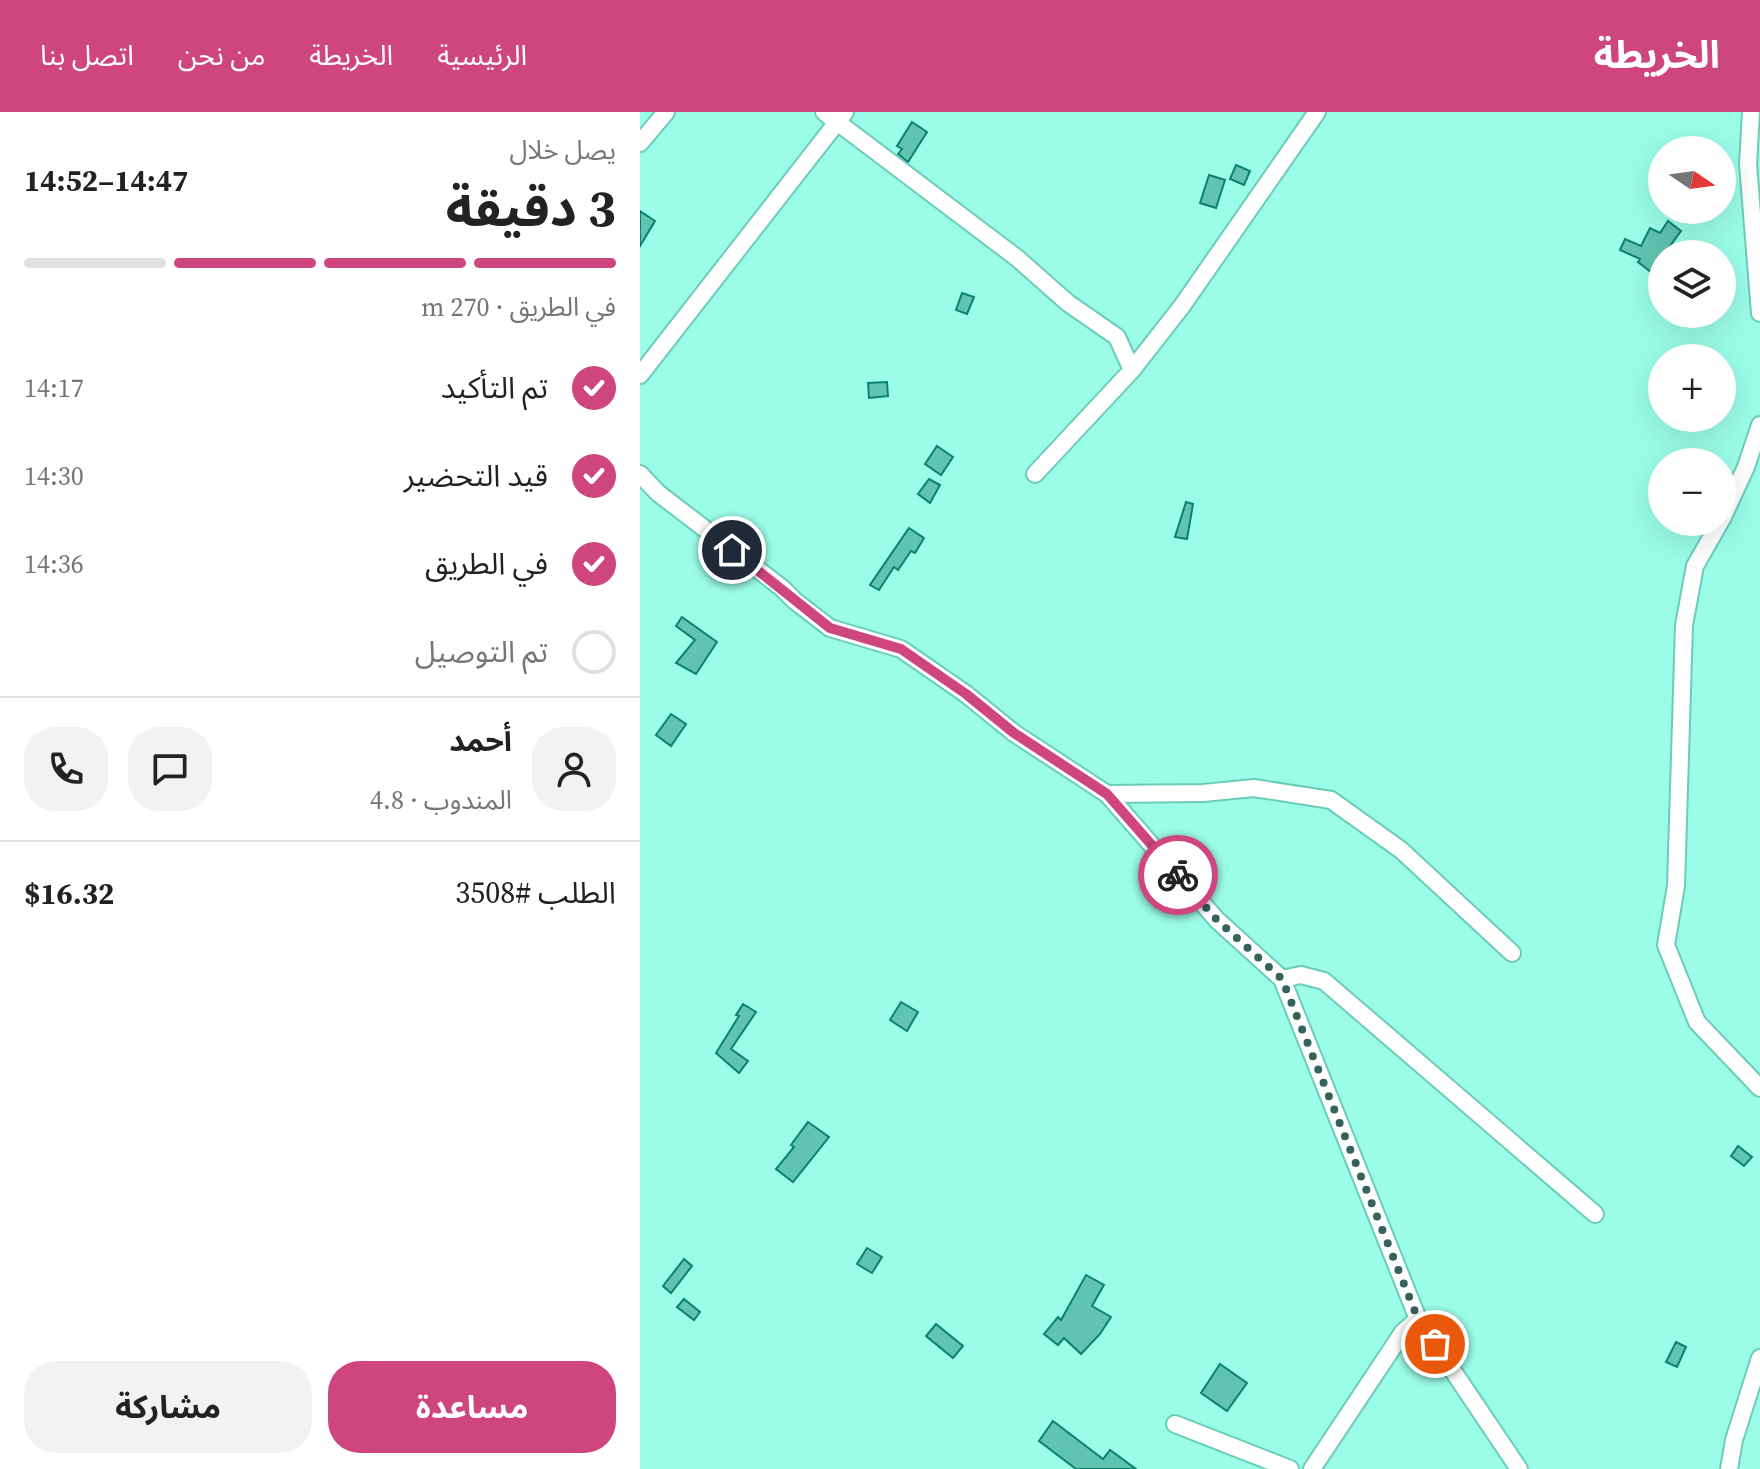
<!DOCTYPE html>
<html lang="ar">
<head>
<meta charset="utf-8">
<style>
  :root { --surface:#fff; --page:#f2f2f2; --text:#222; --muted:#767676; --line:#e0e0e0; --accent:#cf457e }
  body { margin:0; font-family:"Source Serif 4","Noto Sans Arabic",serif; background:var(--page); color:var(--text); direction:rtl; height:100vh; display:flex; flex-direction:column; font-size:30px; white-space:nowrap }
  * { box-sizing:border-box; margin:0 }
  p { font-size:26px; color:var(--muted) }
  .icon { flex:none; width:44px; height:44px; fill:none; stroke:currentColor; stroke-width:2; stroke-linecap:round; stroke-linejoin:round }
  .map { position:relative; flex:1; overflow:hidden; direction:ltr }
  .details { display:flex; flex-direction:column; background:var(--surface); width:640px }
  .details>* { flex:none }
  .needle { width:52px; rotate:103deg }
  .controls { position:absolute; left:1008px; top:24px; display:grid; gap:16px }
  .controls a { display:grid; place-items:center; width:88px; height:88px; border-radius:50%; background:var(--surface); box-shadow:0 8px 32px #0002; font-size:40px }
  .pin { position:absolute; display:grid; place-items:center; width:68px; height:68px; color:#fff; margin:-34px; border:4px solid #fff; border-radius:50%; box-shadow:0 2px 8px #0007 }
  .courier { position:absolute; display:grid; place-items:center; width:80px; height:80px; margin:-40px; border:6px solid #cf457e; border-radius:50%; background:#fff; color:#222; box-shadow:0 2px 10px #0007 }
  .overview em { font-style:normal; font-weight:700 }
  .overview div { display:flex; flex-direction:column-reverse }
  .overview { display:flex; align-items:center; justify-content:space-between; height:136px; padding:0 24px }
  h1 { font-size:52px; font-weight:700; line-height:60px }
  .bar { display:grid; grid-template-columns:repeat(4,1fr); gap:12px 8px; align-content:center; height:96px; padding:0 24px }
  .bar i { height:10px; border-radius:6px; background:var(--line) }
  .bar .selected { background:var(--accent) }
  .bar p { grid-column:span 4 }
  .line { display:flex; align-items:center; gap:20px; padding:0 24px; border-top:2px solid var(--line) }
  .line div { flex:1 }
  .round { display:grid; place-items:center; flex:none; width:84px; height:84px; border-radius:32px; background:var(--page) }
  ol { padding:0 24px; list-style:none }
  li { display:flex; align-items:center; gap:24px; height:88px }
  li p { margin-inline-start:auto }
  li .icon { padding:8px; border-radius:50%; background:var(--accent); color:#fff; stroke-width:4 }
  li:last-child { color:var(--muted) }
  li i { width:44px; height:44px; border:4px solid var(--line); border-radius:50% }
  .cta { display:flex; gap:16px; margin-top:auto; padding:16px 24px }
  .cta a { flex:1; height:92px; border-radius:32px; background:var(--accent); color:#fff; font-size:32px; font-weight:700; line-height:92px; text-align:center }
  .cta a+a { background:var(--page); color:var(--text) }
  header { display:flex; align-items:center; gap:48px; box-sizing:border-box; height:112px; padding:0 40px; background:var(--accent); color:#fff }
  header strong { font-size:38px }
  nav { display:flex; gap:44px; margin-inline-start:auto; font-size:28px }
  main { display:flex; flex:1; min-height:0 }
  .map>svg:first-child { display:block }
  .building { fill:#61c4b0; stroke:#0a8271; stroke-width:2 }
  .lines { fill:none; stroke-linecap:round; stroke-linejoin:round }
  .minor-casing { stroke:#6bcdb9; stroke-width:20 }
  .minor { stroke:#fff; stroke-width:16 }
  .done { stroke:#366258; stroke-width:8; stroke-dasharray:0 14.4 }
  .route { stroke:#cf457e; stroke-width:10 }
</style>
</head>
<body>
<header>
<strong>الخريطة</strong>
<nav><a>الرئيسية</a><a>الخريطة</a><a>من نحن</a><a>اتصل بنا</a></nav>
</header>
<main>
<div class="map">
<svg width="1120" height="1357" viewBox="0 0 1120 1357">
  <rect width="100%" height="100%" fill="#9bfde8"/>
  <!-- building -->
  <g class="building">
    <path d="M272 10 287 20 268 50 258 42 262 37 257 34Z"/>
    <path d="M596 53 610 59 604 73 590 67Z"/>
    <path d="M569 63 585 68 576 96 560 91Z"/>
    <path d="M0 99 15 109 0 134Z"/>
    <path d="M1028 109 1041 119 1011 160 998 150 1000 147 980 138 985 127 1001 134 1010 116 1020 121Z"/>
    <path d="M322 181 334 185 327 202 316 198Z"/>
    <path d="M247 270 248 284 229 286 228 271Z"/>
    <path d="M297 334 313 345 301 363 285 352Z"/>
    <path d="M289 367 300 373 290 391 278 382Z"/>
    <path d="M546 390 553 392 547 427 535 425Z"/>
    <path d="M269 416 284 426 275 441 271 439 258 458 254 455 239 478 230 473Z"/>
    <path d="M42 505 77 530 56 562 36 551 55 528 36 514Z"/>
    <path d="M31 602 46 612 31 634 16 623Z"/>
    <path d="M261 890 278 900 267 919 250 908Z"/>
    <path d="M103 892 116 900 91 937 108 949 99 961 76 941 99 904 96 903Z"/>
    <path d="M168 1010 189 1025 153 1070 136 1057 154 1035 151 1033Z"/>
    <path d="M1098 1034 1112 1045 1104 1054 1091 1044Z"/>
    <path d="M227 1136 242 1145 232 1161 217 1152Z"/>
    <path d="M44 1147 52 1154 31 1181 23 1174Z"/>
    <path d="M446 1163 464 1173 452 1194 471 1205 460 1222 441 1242 424 1226 418 1233 404 1222 418 1205 421 1208Z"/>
    <path d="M44 1187 60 1200 54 1208 37 1195Z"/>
    <path d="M296 1212 323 1234 313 1246 286 1224Z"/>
    <path d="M1036 1230 1046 1235 1037 1255 1026 1250Z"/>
    <path d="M580 1252 607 1271 587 1299 561 1281Z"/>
    <path d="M413 1309 463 1347 470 1338 496 1357H436L399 1329Z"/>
  </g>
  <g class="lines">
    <!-- minor casing -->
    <g class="minor-casing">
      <g id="minor">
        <path d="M184 0 377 146 428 191 477 225 492 258 395 362"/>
        <path d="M1111 0 1108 52 1120 201"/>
        <path d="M0 31 26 0"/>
        <path d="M492 258 542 194 677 0"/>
        <path d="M0 263 205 0"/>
        <path d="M0 362 18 381 142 476 155 489 190 516 261 537 326 582 374 621 467 682 563 681 614 676 691 688 761 738 872 841"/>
        <path d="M1082 407 1106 355 1120 313"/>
        <path d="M1080 410 1055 454 1044 513 1036 774 1026 833 1057 910 1120 976"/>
        <path d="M467 682 577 808 642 867 778 1207 879 1357"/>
        <path d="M642 867 661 863 684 869 955 1102"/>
        <path d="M535 1312 650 1357"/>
        <path d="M672 1357 763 1220 778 1207"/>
        <path d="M1089 1357 1094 1328 1120 1246"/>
      </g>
    </g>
    <!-- minor -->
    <use href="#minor" class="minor"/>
  </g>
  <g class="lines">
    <!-- done -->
    <path class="done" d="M538 763 577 808 642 867 778 1207 795 1232"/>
    <!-- route -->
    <path class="route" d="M92 438 190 516 261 537 326 582 374 621 467 682 538 763"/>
  </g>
</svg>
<div class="controls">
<a><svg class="needle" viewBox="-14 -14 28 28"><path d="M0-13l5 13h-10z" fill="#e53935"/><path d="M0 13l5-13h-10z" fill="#767676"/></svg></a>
<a><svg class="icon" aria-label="layers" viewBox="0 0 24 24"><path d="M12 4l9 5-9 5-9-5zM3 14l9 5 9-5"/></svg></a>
<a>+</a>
<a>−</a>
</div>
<div class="pin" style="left:795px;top:1232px;background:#ea580c"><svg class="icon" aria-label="bag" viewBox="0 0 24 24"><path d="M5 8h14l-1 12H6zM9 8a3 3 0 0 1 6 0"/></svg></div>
<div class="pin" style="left:92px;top:438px;background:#1f2937"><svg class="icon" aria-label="home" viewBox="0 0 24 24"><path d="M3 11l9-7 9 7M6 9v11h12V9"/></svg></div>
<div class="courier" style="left:538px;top:763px"><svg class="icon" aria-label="bike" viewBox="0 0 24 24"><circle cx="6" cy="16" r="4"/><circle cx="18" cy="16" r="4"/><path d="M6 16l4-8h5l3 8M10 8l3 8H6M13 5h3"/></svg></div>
</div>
<section class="details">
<div class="overview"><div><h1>3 دقيقة</h1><p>يصل خلال</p></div><em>14:47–14:52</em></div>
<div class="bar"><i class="selected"></i><i class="selected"></i><i class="selected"></i><i></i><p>في الطريق · 270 m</p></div>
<ol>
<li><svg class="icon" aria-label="check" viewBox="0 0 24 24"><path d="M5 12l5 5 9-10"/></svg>تم التأكيد<p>14:17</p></li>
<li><svg class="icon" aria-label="check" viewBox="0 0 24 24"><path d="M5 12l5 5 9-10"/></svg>قيد التحضير<p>14:30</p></li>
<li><svg class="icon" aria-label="check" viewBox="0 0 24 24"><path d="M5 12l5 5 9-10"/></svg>في الطريق<p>14:36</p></li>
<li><i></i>تم التوصيل</li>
</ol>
<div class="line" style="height:144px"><a class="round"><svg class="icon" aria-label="person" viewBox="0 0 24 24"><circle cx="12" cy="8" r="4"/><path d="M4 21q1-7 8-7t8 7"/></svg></a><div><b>أحمد</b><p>المندوب · 4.8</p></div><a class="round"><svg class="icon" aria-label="chat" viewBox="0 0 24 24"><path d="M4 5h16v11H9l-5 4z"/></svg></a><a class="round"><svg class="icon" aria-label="phone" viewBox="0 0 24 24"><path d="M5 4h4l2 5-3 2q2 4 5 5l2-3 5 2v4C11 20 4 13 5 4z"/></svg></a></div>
<div class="line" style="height:104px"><div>الطلب #3508</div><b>$16.32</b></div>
<div class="cta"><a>مساعدة</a><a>مشاركة</a></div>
</section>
</main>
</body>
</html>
